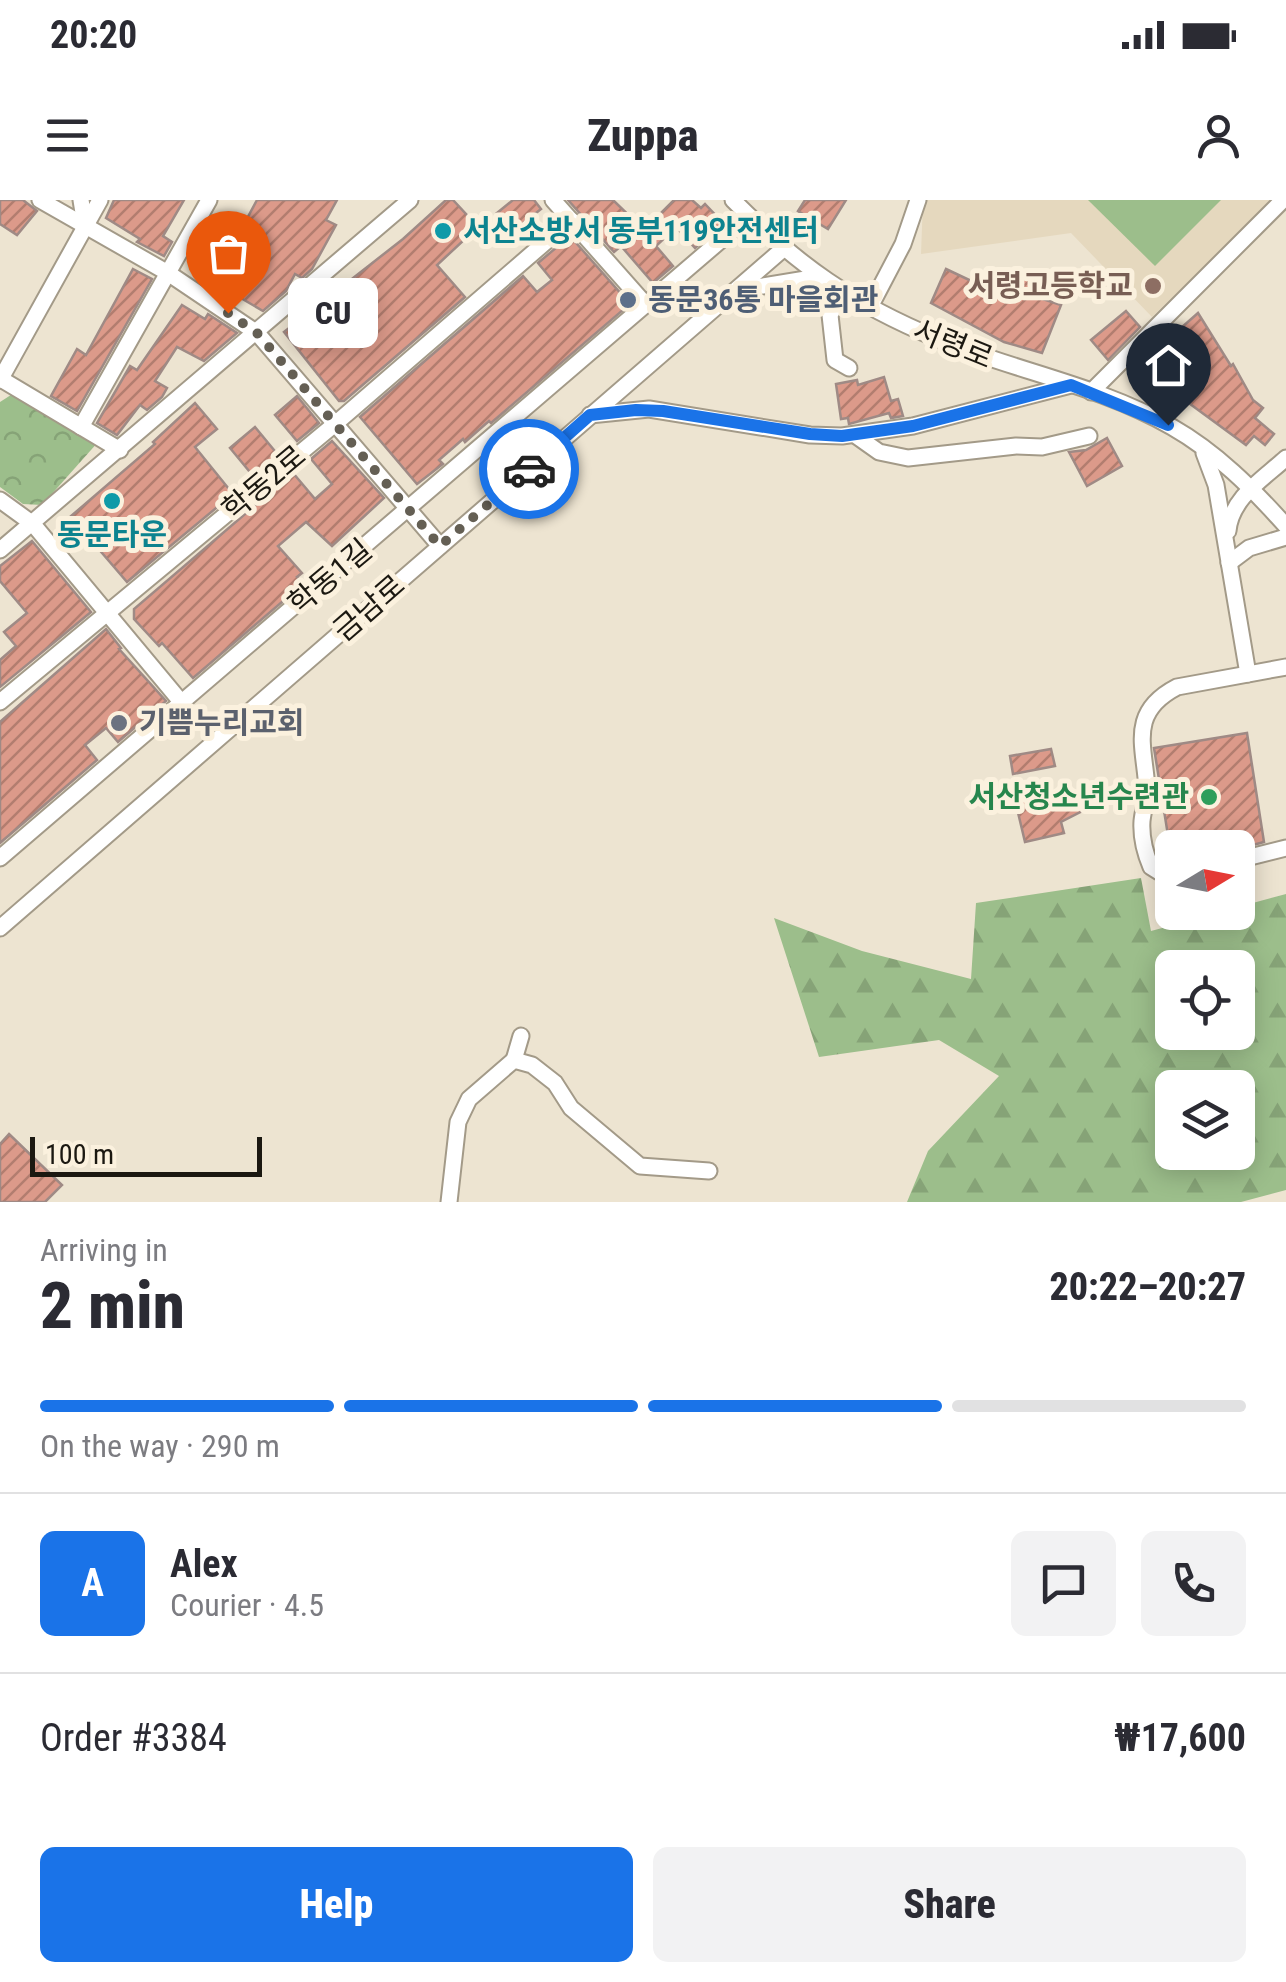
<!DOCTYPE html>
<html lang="en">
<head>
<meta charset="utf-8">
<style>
  :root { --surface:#fff; --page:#f2f2f3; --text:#2b2b33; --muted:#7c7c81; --line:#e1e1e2; --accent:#1a73e8 }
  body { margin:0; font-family:"Roboto Condensed","Noto Sans KR",sans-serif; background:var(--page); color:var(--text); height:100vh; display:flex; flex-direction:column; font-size:38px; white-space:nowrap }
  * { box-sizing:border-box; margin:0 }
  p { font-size:32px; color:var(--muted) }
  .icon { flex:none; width:55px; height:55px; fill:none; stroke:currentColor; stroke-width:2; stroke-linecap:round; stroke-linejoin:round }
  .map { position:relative; height:1002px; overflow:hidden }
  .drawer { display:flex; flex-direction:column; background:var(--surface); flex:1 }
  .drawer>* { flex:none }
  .needle { width:65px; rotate:80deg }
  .buttons { position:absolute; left:1155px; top:630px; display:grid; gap:20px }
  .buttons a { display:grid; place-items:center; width:100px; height:100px; border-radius:15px; background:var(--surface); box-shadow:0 5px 25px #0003; font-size:50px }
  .scale { position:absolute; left:30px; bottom:25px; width:232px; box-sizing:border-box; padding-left:10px; border:5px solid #1b1811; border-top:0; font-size:28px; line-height:35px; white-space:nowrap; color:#1b1811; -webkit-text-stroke:8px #fbf1de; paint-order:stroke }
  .pin { position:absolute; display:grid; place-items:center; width:85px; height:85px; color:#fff; margin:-102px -42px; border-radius:50% 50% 50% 0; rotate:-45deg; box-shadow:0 0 10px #0007 }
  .pin .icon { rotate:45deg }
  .courier { position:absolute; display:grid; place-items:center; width:100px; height:100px; margin:-50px; border:8px solid #1a73e8; border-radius:50%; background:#fff; color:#222; box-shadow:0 2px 12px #0007 }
  .bubble { position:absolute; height:70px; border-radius:15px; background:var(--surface); box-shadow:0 5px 25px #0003; font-size:32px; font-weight:800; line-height:70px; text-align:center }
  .summary em { font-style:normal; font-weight:800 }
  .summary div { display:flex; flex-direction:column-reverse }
  .summary { display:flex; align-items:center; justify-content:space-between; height:170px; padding:0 40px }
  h1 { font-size:65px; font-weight:800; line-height:75px }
  .bar { display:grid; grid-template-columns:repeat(4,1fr); gap:15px 10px; align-content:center; height:120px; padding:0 40px }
  .bar i { height:12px; border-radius:8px; background:var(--line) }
  .bar .current { background:var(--accent) }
  .bar p { grid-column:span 4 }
  .line { display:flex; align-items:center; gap:25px; padding:0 40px; border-top:2px solid var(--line) }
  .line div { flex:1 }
  .round { display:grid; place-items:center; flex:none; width:105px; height:105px; border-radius:15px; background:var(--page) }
  .button { display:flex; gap:20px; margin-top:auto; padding:20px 40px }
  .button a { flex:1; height:115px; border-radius:15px; background:var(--accent); color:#fff; font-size:40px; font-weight:800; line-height:115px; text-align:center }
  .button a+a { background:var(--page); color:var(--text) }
  .status { display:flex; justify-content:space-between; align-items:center; height:70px; padding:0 50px; background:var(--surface); direction:ltr }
  .status svg { height:28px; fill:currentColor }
  header { display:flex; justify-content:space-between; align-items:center; height:130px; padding:0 40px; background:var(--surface); font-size:45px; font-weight:800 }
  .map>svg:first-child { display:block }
  .built { fill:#e5d8be }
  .forest { fill:url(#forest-firs); fill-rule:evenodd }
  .park { fill:url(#park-crowns) }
  .garden { fill:#9cbe8b }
  .building { fill:url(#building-hatch); stroke:#9f8a85; stroke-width:2.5 }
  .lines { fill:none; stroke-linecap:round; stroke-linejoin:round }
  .minor-casing { stroke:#a39a88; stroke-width:19 }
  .minor { stroke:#fff; stroke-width:15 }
  .done { stroke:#645f54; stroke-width:10; stroke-dasharray:0 18 }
  .route { stroke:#1a73e8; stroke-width:12 }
  .culture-dot { fill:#0f9aa8; stroke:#fbf1de; stroke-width:4 }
  .education-dot { fill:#8d6e63; stroke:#fbf1de; stroke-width:4 }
  .service-dot { fill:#5c6f8a; stroke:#fbf1de; stroke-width:4 }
  .worship-dot { fill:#6b7280; stroke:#fbf1de; stroke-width:4 }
  .leisure-dot { fill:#2e9e5b; stroke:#fbf1de; stroke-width:4 }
  .labels { text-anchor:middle; stroke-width:10; stroke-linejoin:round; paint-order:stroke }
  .culture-label { font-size:30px; font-weight:bold; fill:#0d838f; stroke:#fbf1de; text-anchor:start }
  .education-label { font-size:30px; font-weight:bold; fill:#785e54; stroke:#fbf1de; text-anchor:end }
  .service-label { font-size:30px; font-weight:bold; fill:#4e5e75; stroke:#fbf1de; text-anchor:start }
  .street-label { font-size:30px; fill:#1b1811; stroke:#fbf1de }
  .worship-label { font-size:30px; font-weight:bold; fill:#5b616d; stroke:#fbf1de; text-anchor:start }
  .leisure-label { font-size:30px; font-weight:bold; fill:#27864d; stroke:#fbf1de; text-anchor:end }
</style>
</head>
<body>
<div class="status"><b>20:20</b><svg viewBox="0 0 49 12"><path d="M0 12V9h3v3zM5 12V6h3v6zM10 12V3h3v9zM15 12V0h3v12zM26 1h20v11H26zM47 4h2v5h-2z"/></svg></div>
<header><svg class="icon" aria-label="menu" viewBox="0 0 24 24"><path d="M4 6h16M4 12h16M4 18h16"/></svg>Zuppa<svg class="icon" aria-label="person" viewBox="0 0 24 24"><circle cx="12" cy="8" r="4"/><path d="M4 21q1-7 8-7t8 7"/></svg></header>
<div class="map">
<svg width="1286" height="1002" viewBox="0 0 1286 1002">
  <defs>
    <pattern id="forest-firs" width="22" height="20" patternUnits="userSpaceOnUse" patternTransform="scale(2.5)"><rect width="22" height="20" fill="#9cbe8b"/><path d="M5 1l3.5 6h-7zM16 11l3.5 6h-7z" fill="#86a377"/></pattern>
    <pattern id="park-crowns" width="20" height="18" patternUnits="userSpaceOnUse" patternTransform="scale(2.5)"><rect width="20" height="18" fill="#9cbe8b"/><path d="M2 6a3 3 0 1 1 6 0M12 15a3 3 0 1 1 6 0" fill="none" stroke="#86a377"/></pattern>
    <pattern id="building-hatch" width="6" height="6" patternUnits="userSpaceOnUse" patternTransform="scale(2.5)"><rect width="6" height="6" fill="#dc9a8a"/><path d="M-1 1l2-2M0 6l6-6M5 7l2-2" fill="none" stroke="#b27d6f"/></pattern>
  </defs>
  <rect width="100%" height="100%" fill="#ede4d1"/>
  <!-- built -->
  <path class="built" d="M923 0H1272L1152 117 1071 33 921 54Z"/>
  <!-- forest -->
  <path class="forest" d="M1141 678 1151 731 1218 713 1238 712V707L1286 694V990L1241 1002H907L928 951 999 876 939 840 819 857 774 718 862 751 971 779 976 703ZM1172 768H1238V832H1172ZM1172 888H1238V952H1172Z"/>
  <!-- park -->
  <path class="park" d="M14 193 99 241 42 305 23 304 0 287V202Z"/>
  <!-- garden -->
  <path class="garden" d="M1088 0H1221L1155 66Z"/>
  <!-- building -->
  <g class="building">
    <path d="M0 0H23L37 11 17 35 0 24Z"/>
    <path d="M114 0H184L163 36 172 42 164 56 137 42 140 39 106 18Z"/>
    <path d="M257 0H337L326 20 336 25 312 69 302 78 295 74 286 91 263 111 191 69 215 25 237 37Z"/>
    <path d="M446 0H453L478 27 437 65 465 97 344 201H339L284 132 403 39Z"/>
    <path d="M513 0H534L541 9 512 32 497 13Z"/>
    <path d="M568 0H613L644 30 674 0H692L701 8 705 4 723 23 695 48 676 27 656 46 673 66 653 83 621 46 614 52Z"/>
    <path d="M805 0H846L828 29 798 11Z"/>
    <path d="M570 36 630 104 491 223 489 221 465 242 463 239 439 260 443 264 417 284 360 217 523 76 537 92 552 80 538 63Z"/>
    <path d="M133 69 152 79 77 211 51 196 77 149 86 155Z"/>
    <path d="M946 69 984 87V76L1033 73 1034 96 1061 105 1042 153 1004 142 931 103Z"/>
    <path d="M182 105 205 119 208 114 237 133 204 161 177 147 155 181 167 188 162 197 147 210 140 205 117 235 97 223 130 166 137 170Z"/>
    <path d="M1126 111 1140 127 1108 160 1091 140Z"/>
    <path d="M1198 113 1231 166 1233 164 1253 200 1263 208 1255 218 1274 234 1265 245 1254 236 1246 245 1186 201 1190 196 1170 171 1164 177 1153 166 1177 143 1173 135Z"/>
    <path d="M884 177 891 201 898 199 903 216 891 218 889 213 849 224 848 218 841 219 836 184 857 180 858 185Z"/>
    <path d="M297 196 319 223 297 241 275 215Z"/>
    <path d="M195 203 217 229 195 247 233 294 127 382 90 339 82 346 63 323 155 244 153 242Z"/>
    <path d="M255 227 279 256 254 277 230 248Z"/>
    <path d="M1107 238 1122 266 1087 286 1069 252 1086 250Z"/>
    <path d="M332 241 384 298 332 346 306 322 278 346 302 373 297 377 303 384 193 478 162 443 159 446 134 419V409L293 273 315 299 332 284 311 259Z"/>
    <path d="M32 341 91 412 0 487V460L16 446 4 432 27 413 0 381V366Z"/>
    <path d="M106 429 121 448 119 449 166 501 118 542 106 528 85 545 97 560 0 643V522Z"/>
    <path d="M1247 533 1264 642 1238 649 1170 648 1154 548Z"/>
    <path d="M1051 549 1055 566 1013 574 1010 556Z"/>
    <path d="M1095 582 1104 600 1061 622 1064 633 1025 642 1015 600 1054 591 1057 602Z"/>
    <path d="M9 934 62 985 45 1002H0V944Z"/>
  </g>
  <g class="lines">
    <!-- minor casing -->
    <g class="minor-casing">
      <g id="minor">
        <path d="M40 0 168 73 257 133 440 346"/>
        <path d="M81 0 85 25"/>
        <path d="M553 0 646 105"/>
        <path d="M733 0C797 65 853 104 938 139 1014 171 1099 185 1172 227 1216 252 1253 289 1286 326"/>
        <path d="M738 90 818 77"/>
        <path d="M843 92 830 115 835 160 849 168"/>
        <path d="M870 107 903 44 918 0"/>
        <path d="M1 179 120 250"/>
        <path d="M0 180 100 0"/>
        <path d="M1091 192 1283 0"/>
        <path d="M590 215 649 209 810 235 842 236 913 226 1071 185"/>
        <path d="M81 227 209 0"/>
        <path d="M855 235 879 252 908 258 1016 246 1042 247 1089 236"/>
        <path d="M1204 253 1216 285 1248 474"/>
        <path d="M0 300 33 324 182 503"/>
        <path d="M1228 331C1231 298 1263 279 1286 258"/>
        <path d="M0 350 410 0"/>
        <path d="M1229 363 1249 348 1286 337"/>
        <path d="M0 502 335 224 571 20"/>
        <path d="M0 658 749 16"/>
        <path d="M1238 660 1286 648"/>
        <path d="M1172 672H1159L1151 667C1145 653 1141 636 1142 621 1143 610 1147 600 1147 590 1145 547 1127 513 1177 487L1286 467"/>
        <path d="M0 728 783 49"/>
        <path d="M514 860 521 836"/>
        <path d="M449 1002 458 922 469 899 514 860 532 865 555 883 571 908 640 966 709 971"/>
      </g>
    </g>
    <!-- minor -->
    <use href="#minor" class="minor"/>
  </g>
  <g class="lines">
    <!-- done -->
    <path class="done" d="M228 113 257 133 440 346 529 269"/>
    <!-- route -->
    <path class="route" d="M529 269 590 215 636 210 663 211 810 234 842 236 913 226 1071 185 1168 225"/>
  </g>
  <!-- markers -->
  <g class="culture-dot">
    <circle cx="443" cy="31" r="10"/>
    <circle cx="112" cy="301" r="10"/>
  </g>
  <circle class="education-dot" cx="1153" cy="86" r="10"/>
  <circle class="service-dot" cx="628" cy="100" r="10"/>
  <circle class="worship-dot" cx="119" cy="523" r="10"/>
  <circle class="leisure-dot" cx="1209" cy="597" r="10"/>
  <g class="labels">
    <!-- culture labels -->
    <g class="culture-label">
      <text x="463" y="41">서산소방서 동부119안전센터</text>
      <text x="112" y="345" text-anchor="middle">동문타운</text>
    </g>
    <!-- education labels -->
    <g class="education-label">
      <text x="1133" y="96">서령고등학교</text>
    </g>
    <!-- service labels -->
    <g class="service-label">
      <text x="648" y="110">동문36통 마을회관</text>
    </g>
    <!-- street labels -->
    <g class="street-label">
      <text transform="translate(953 144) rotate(22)" y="10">서령로</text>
      <text transform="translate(264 283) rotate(-40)" y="10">학동2로</text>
      <text transform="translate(330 377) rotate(-40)" y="10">학동1길</text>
      <text transform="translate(369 408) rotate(-41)" y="10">금남로</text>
    </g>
    <!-- worship labels -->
    <g class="worship-label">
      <text x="139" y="533">기쁨누리교회</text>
    </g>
    <!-- leisure labels -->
    <g class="leisure-label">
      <text x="1189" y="607">서산청소년수련관</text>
    </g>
  </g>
</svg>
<div class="buttons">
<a><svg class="needle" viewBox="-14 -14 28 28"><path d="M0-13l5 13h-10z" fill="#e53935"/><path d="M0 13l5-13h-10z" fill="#7c7c81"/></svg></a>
<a><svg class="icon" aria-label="locate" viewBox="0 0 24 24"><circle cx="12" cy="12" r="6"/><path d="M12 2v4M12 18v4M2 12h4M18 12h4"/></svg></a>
<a><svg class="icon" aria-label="layers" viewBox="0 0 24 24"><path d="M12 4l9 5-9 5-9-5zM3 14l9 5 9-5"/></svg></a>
</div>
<div class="scale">100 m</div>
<div class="pin" style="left:228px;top:113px;background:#ea580c"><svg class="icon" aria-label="bag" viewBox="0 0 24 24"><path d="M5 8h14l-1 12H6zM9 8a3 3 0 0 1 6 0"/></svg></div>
<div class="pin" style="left:1168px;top:225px;background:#1f2937"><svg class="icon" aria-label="home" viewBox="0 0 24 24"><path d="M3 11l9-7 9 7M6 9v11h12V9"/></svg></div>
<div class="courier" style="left:529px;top:269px"><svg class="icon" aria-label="car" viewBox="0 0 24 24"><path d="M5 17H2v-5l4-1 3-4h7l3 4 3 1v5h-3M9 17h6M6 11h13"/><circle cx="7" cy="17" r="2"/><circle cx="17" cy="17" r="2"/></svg></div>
<div class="bubble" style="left:288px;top:78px;width:90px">CU</div>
</div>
<section class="drawer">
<div class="summary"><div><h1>2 min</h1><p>Arriving in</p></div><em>20:22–20:27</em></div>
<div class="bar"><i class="current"></i><i class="current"></i><i class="current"></i><i></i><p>On the way · 290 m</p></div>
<div class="line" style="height:180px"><b class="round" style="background:var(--accent);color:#fff">A</b><div><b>Alex</b><p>Courier · 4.5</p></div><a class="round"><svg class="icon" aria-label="chat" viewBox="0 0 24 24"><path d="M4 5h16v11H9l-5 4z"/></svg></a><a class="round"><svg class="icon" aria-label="phone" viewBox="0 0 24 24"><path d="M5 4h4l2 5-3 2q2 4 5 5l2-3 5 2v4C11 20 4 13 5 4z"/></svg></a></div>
<div class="line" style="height:130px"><div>Order #3384</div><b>₩17,600</b></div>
<div class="button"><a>Help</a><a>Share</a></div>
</section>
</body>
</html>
